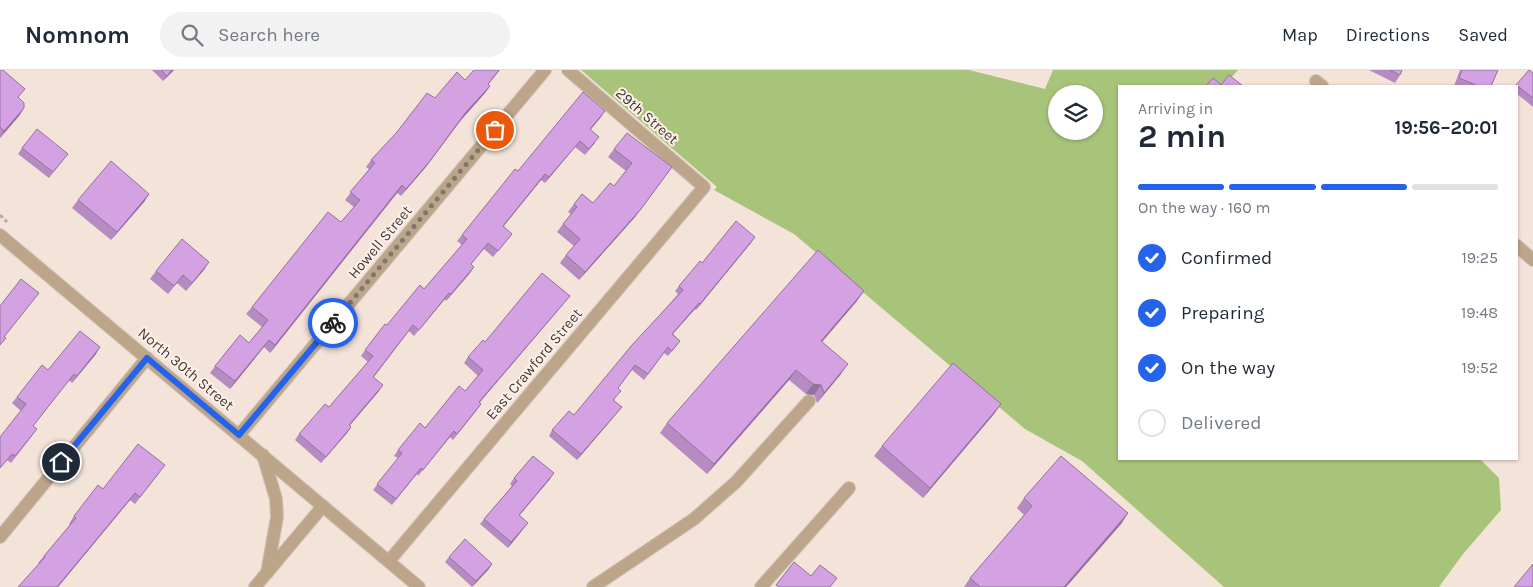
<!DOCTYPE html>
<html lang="en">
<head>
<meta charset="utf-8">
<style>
  :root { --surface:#fff; --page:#f2f2f3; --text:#1f2937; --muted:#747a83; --line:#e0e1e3; --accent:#2563eb }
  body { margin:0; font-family:Karla,sans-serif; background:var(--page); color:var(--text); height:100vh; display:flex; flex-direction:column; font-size:19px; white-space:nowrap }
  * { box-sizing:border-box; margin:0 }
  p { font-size:16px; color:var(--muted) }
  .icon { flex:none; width:28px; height:28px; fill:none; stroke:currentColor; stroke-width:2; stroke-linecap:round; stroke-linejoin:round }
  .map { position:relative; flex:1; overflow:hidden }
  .drawer { position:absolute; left:1118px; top:15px; width:400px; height:375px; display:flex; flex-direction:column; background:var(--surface); border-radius:0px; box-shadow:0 1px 4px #0004 }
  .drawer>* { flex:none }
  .tools { position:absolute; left:1048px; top:15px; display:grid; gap:10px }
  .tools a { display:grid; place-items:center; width:55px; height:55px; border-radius:50%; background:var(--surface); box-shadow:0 1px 4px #0004; font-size:25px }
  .pin { position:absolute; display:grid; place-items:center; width:42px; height:42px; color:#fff; margin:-21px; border:2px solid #fff; border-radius:50%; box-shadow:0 1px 5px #0007 }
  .courier { position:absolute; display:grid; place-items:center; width:50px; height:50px; margin:-25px; border:4px solid #2563eb; border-radius:50%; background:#fff; color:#222; box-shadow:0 1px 6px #0007 }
  .summary em { font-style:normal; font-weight:700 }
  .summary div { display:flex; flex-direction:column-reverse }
  .summary { display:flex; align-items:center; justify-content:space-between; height:85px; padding:0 20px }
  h1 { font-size:32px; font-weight:700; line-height:38px }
  .bar { display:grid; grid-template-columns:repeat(4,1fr); gap:8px 5px; align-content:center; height:60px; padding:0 20px }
  .bar i { height:6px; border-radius:4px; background:var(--line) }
  .bar .active { background:var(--accent) }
  .bar p { grid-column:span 4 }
  ol { padding:0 20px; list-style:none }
  li { display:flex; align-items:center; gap:15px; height:55px }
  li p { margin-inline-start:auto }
  li .icon { padding:5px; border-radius:50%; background:var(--accent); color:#fff; stroke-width:4 }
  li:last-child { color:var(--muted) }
  li i { width:28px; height:28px; border:2px solid var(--line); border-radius:50% }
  header { display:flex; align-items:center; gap:30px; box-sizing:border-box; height:70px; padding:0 25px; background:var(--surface); border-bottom:1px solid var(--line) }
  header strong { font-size:24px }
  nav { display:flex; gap:28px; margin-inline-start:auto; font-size:18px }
  .search { width:350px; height:45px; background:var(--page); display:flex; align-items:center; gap:12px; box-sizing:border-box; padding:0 18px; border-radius:28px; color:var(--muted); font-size:19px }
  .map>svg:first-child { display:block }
  .forest { fill:#a8c47a; fill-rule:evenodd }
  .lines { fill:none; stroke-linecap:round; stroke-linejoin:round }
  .minor-casing { stroke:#d0c1b8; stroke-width:14 }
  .path { stroke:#baada5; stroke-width:3; stroke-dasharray:4 2.5; stroke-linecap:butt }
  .minor { stroke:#bda58a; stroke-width:12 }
  .wall { fill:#b68bc2 }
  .shaded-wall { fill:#94719e }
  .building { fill:#d4a2e2; stroke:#94719e }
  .done { stroke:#80756f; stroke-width:5; stroke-dasharray:0 9 }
  .route { stroke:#2563eb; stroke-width:6 }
  .labels { text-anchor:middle; stroke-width:4; stroke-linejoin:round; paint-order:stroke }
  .street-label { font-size:15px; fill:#413a36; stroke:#fff1e9 }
</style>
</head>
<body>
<header>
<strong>Nomnom</strong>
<div class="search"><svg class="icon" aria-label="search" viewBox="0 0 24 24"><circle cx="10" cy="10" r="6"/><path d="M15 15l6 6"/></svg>Search here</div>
<nav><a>Map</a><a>Directions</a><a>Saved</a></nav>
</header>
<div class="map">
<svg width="1533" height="517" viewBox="0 0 1533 517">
  <rect width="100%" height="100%" fill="#f4e3d9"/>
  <!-- forest -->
  <path class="forest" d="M581 0H969L1045 19 1053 0H1238L1224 16H1119V389H1480L1499 408 1501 440 1463 484 1439 517H1224L1082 391 1025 359 794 164 714 120 717 117ZM1056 24H1094V61H1056Z"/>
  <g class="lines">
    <!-- minor casing -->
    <g class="minor-casing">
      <g id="minor">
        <path d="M1316 11 1322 16"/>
        <path d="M0 165 419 517"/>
        <path d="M1516 175 1533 190"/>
        <path d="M239 365 545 0"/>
        <path d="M263 385 276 429 277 447 267 503"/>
        <path d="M0 467 147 288"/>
        <path d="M389 491 704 117 568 0"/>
        <path d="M255 517 323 436"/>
        <path d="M593 517 694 449 736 412 809 331"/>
        <path d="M761 517 849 418"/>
      </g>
    </g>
    <!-- path -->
    <path class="path" d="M0 145 7 152"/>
    <!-- minor -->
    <use href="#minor" class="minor"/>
  </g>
  <!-- wall -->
  <g class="wall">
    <path d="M0 0 24 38 19 46 0 68Z"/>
    <path d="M152 0H174L163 11Z"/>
    <path d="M474 0H500L488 15 490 16 485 23 461 50 425 98 401 126 397 123 270 283 264 277 230 319 210 303 215 296 249 273 262 257 246 244 252 237 341 152 354 137 345 130 369 99 366 97 371 90 435 28 465 10Z"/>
    <path d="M1369 0H1402L1400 5 1395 13Z"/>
    <path d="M1460 0H1498L1491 16H1454Z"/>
    <path d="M1529 0 1533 3V37L1527 32 1516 23V16Z"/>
    <path d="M601 47 591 59 595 73 585 85 575 77 545 113 541 110 503 157 512 164 493 187 484 179 471 194 470 203 446 231 445 229 414 266 409 261 374 307 379 321 350 355 351 357 347 363 321 393 295 370 299 364 329 337 368 292 361 286 365 280 387 255 424 219 462 175 457 171 462 165 518 101Z"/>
    <path d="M22 78 64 89 49 108 18 84Z"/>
    <path d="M614 79 672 97 635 147 579 210 560 193 566 185 574 176 557 162 563 154 571 144 568 142 574 134 593 133 614 116 626 101 608 87Z"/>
    <path d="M149 124 144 132 111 170 72 138 78 130Z"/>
    <path d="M755 167 696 240 695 239 673 264 680 271 668 286 664 283 644 310 632 300 618 318 614 331 622 337 577 390 549 366 552 360 574 345 678 224 675 221 679 216 702 193Z"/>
    <path d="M209 192 186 221 177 213 168 224 150 209 156 201Z"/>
    <path d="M570 226 565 232 479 333 481 334 477 340 453 370 450 367 418 406 417 404 392 435 373 420 398 388 394 386 398 380 425 358 465 321 478 306 464 293 468 287 485 272Z"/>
    <path d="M857 231 822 272 841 304 817 333 814 325 806 324 789 310 707 404 660 363 667 353Z"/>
    <path d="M96 284 72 313 69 310 33 356 32 366 11 393 7 390 21 341 12 333 17 327 48 300Z"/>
    <path d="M1001 334 994 344 923 428 874 386 882 376Z"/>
    <path d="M160 402 135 434 130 430 58 517H18L39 494 38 493 44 486 70 455 69 454 74 446 103 419Z"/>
    <path d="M514 408 550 409 520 445 524 458 508 478 480 454 512 416 510 414Z"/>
    <path d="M1024 428 1128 443 1121 454 1066 517H964L970 508 1024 445 1017 438Z"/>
    <path d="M449 487 492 494 488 500 472 517 445 492Z"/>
  </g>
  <!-- shaded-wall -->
  <g class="shaded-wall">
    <path d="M172 0H174L163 11 167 6Z"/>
    <path d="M490 16 485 23 461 50 425 98 401 126 466 42Z"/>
    <path d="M24 38 19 46 0 68 4 61Z"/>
    <path d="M605 41 601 47 586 65 590 59Z"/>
    <path d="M580 71 545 113 549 107Z"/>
    <path d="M672 97 635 147 579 210 585 202Z"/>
    <path d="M545 104 541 110 498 163 503 156Z"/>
    <path d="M402 115 397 123 270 283 275 275Z"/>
    <path d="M149 124 144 132 111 170 117 162Z"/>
    <path d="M755 167 751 173 696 240 700 234Z"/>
    <path d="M209 192 204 200 186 221 192 213Z"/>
    <path d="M474 197 470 203 446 231 451 224Z"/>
    <path d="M864 221 857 231 814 281 821 271Z"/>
    <path d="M449 223 445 229 414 266 419 260Z"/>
    <path d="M570 226 565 232 475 338 479 332Z"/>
    <path d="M699 233 695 239 668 269 672 264Z"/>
    <path d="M269 270 264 277 230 319 235 311Z"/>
    <path d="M100 277 96 284 72 313 77 306Z"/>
    <path d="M848 294 841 304 817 333 824 323Z"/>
    <path d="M796 300 789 310 707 404 714 394Z"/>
    <path d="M813 314 821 315 814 325 806 324Z"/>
    <path d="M383 315 379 321 345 361 349 355Z"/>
    <path d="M1001 334 994 344 923 428 930 418Z"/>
    <path d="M622 337 618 342 577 390 581 384Z"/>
    <path d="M351 357 347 363 321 393Z"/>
    <path d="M454 361 450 367 418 406 423 400Z"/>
    <path d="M554 403 550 409 515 450 519 445Z"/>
    <path d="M135 423 130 430 58 517H57Z"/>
    <path d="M1128 443 1121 454 1066 517H1064Z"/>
    <path d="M528 453 508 478 511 472Z"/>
    <path d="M492 494 488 500 472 517 476 511Z"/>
  </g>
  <!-- building -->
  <g class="building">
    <path d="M0 0H3L25 19 18 27 24 33V38L4 61 0 57Z"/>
    <path d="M161 0H172L167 6Z"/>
    <path d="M474 0H499L488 14 490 16 466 42 430 91 406 119 402 115 275 275 269 270 235 311 215 296 240 265 249 273 268 250 252 237 328 142 341 152 360 130 350 122 375 93 371 90 397 62 427 23 435 28 457 2 465 10Z"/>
    <path d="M1390 0H1402L1400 5Z"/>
    <path d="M1462 0H1498L1491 16H1478L1459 8Z"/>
    <path d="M1529 0 1533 3V28L1516 15Z"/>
    <path d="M1229 5 1243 16H1206L1213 8 1221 15Z"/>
    <path d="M583 22 605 41 590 59 599 67 589 79 580 71 549 107 545 104 503 156 512 164 498 181 488 173 471 194 474 197 451 224 449 223 419 260 413 255 373 307 383 315 349 355 351 357 326 387 299 364 325 334 329 337 373 286 365 280 385 254 387 255 420 215 424 219 467 169 462 165 515 99 518 101Z"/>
    <path d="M37 59 68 84 53 102 22 78Z"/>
    <path d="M627 63 672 97 641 139 585 202 566 185 580 169 563 154 577 137 574 134 582 124 593 133 610 113 614 116 632 93 614 79Z"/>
    <path d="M111 91 149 124 117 162 78 130Z"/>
    <path d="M736 151 755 167 700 234 699 233 672 264 680 271 672 281 668 277 648 304 635 295 618 318 621 321 613 330 622 337 581 384 552 360 569 341 574 345 632 275 683 220 679 216 700 191 702 193Z"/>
    <path d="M182 169 209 192 192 213 183 205 174 216 156 201Z"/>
    <path d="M818 180 864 221 821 271 848 294 824 323 821 315 813 314 796 300 714 394 667 353Z"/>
    <path d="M542 203 570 226 479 332 481 334 457 364 454 361 423 400 421 398 396 429 377 414 402 383 398 380 420 353 425 358 459 316 465 321 483 300 468 287 483 270 485 272Z"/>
    <path d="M21 209 39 223 4 267 6 268 0 275V236Z"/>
    <path d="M80 261 100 277 77 306 74 304 33 356 37 359 15 386 12 384 0 398V367L26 334 17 327 42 295 48 300Z"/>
    <path d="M953 293 1001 334 930 418 882 376Z"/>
    <path d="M138 374 165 395 140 427 135 423 57 517H18L45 487 44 486 76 448 74 446 98 415 103 419Z"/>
    <path d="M533 386 554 403 519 445 528 453 511 472 484 449 517 411 514 408Z"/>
    <path d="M1061 386 1128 443 1064 517H980L970 508 1032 436 1024 428Z"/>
    <path d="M465 469 492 494 476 511 449 487Z"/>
    <path d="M794 492 811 506 820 495 837 508 830 517H779L776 515Z"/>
    <path d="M1533 494V517H1514Z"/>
  </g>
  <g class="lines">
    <!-- done -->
    <path class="done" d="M333 253 495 60"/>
    <!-- route -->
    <path class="route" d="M61 392 147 288 239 365 333 253"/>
  </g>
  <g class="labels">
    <!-- street labels -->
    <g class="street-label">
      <text transform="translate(647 46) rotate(41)" y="5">29th Street</text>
      <text transform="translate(380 172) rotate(-50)" y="5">Howell Street</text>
      <text transform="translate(534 294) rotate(-50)" y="5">East Crawford Street</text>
      <text transform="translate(186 299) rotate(40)" y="5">North 30th Street</text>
    </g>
  </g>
</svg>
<div class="tools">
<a><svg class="icon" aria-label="layers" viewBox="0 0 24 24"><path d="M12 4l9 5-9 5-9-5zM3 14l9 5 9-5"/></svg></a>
</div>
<div class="pin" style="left:495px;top:60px;background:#ea580c"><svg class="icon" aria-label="bag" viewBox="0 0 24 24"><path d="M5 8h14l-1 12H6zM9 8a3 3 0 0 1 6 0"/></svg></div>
<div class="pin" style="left:61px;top:392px;background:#1f2937"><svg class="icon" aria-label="home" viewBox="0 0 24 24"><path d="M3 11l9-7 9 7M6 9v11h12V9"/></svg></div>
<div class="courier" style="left:333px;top:253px"><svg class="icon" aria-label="bike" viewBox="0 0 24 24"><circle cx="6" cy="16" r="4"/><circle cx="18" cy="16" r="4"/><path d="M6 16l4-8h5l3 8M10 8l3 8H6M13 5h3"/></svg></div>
<section class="drawer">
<div class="summary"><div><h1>2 min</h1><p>Arriving in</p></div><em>19:56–20:01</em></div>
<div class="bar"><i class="active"></i><i class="active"></i><i class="active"></i><i></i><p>On the way · 160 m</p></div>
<ol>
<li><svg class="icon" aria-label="check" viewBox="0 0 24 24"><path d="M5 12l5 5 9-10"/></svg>Confirmed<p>19:25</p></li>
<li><svg class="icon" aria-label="check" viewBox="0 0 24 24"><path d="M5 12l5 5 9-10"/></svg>Preparing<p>19:48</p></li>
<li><svg class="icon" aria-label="check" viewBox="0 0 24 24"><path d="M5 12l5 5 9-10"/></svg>On the way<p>19:52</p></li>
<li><i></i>Delivered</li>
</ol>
</section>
</div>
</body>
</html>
